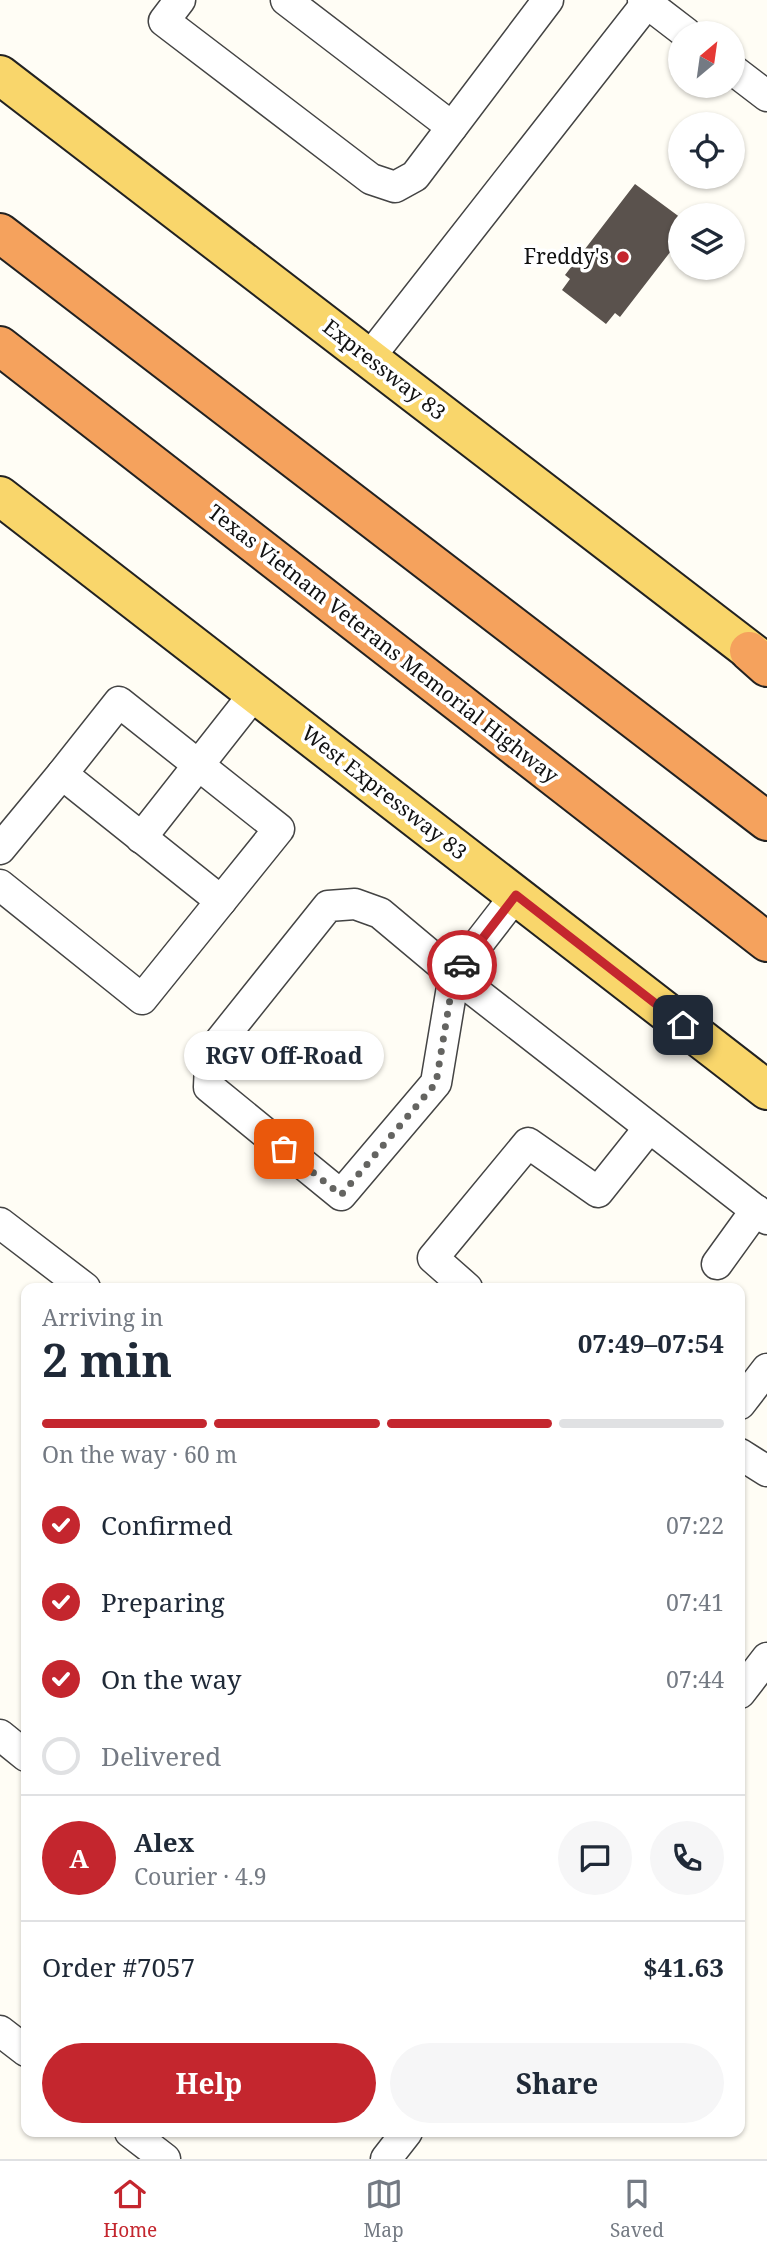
<!DOCTYPE html>
<html lang="en">
<head>
<meta charset="utf-8">
<style>
  :root { --surface:#fff; --page:#f6f6f7; --text:#1f2937; --muted:#747a83; --line:#e0e1e3; --accent:#c4262e }
  body { margin:0; font-family:"Noto Serif",serif; background:var(--page); color:var(--text); height:100vh; display:flex; flex-direction:column; font-size:26px; white-space:nowrap }
  * { box-sizing:border-box; margin:0 }
  p { font-size:23px; color:var(--muted) }
  .icon { flex:none; width:38px; height:38px; fill:none; stroke:currentColor; stroke-width:2; stroke-linecap:round; stroke-linejoin:round }
  .map { position:relative; flex:1; overflow:hidden }
  .details { position:absolute; left:21px; top:1283px; width:724px; height:854px; display:flex; flex-direction:column; background:var(--surface); border-radius:14px; box-shadow:0 2px 5px #0004 }
  .details>* { flex:none }
  .needle { width:46px; rotate:29deg }
  .tools { position:absolute; left:668px; top:21px; display:grid; gap:14px }
  .tools a { display:grid; place-items:center; width:77px; height:77px; border-radius:50%; background:var(--surface); box-shadow:0 2px 5px #0004; font-size:35px }
  .pin { position:absolute; display:grid; place-items:center; width:60px; height:60px; color:#fff; margin:-30px; border-radius:14px; box-shadow:0 4px 10px #0006 }
  .courier { position:absolute; display:grid; place-items:center; width:70px; height:70px; margin:-35px; border:5px solid #c4262e; border-radius:50%; background:#fff; color:#222; box-shadow:0 2px 9px #0007 }
  .bubble { position:absolute; height:49px; border-radius:24px; background:var(--surface); box-shadow:0 2px 5px #0004; font-size:23px; font-weight:700; line-height:49px; text-align:center }
  .head em { font-style:normal; font-weight:700 }
  .head div { display:flex; flex-direction:column-reverse }
  .head { display:flex; align-items:center; justify-content:space-between; height:119px; padding:0 21px }
  h1 { font-size:46px; font-weight:700; line-height:52px }
  .bar { display:grid; grid-template-columns:repeat(4,1fr); gap:10px 7px; align-content:center; height:84px; padding:0 21px }
  .bar i { height:9px; border-radius:5px; background:var(--line) }
  .bar .active { background:var(--accent) }
  .bar p { grid-column:span 4 }
  .line { display:flex; align-items:center; gap:18px; padding:0 21px; border-top:2px solid var(--line) }
  .line div { flex:1 }
  .round { display:grid; place-items:center; flex:none; width:74px; height:74px; border-radius:37px; background:var(--page) }
  ol { padding:0 21px; list-style:none }
  li { display:flex; align-items:center; gap:21px; height:77px }
  li p { margin-inline-start:auto }
  li .icon { padding:7px; border-radius:50%; background:var(--accent); color:#fff; stroke-width:4 }
  li:last-child { color:var(--muted) }
  li i { width:38px; height:38px; border:4px solid var(--line); border-radius:50% }
  .primary-button { display:flex; gap:14px; margin-top:auto; padding:14px 21px }
  .primary-button a { flex:1; height:80px; border-radius:42px; background:var(--accent); color:#fff; font-size:28px; font-weight:700; line-height:80px; text-align:center }
  .primary-button a+a { background:var(--page); color:var(--text) }
  .menu { display:flex; justify-content:space-around; align-items:center; height:98px; border-top:2px solid var(--line); background:var(--surface); font-size:19px; color:var(--muted) }
  .menu a { display:grid; justify-items:center; gap:4px }
  .menu .active { color:var(--accent) }
  .map>svg:first-child { display:block }
  .building { fill:#5a524d }
  .lines { fill:none; stroke-linecap:round; stroke-linejoin:round }
  .minor-casing { stroke:#444; stroke-width:33 }
  .major-casing { stroke:#222; stroke-width:42 }
  .highway-casing { stroke:#222; stroke-width:42 }
  .minor { stroke:#fff; stroke-width:30 }
  .major { stroke:#f9d66b; stroke-width:38 }
  .highway { stroke:#f5a25d; stroke-width:38 }
  .done { stroke:#646461; stroke-width:7; stroke-dasharray:0 12.6 }
  .route { stroke:#c4262e; stroke-width:9 }
  .poi-dot { fill:#c4262e; stroke:#fff; stroke-width:2.5 }
  .labels { text-anchor:middle; stroke-width:7; stroke-linejoin:round; paint-order:stroke }
  .poi-label { font-size:21px; fill:#111; stroke:#fff; text-anchor:end }
  .street-label { font-size:21px; fill:#111; stroke:#fff }
</style>
</head>
<body>
<div class="map">
<svg width="767" height="2159" viewBox="0 0 767 2159">
  <rect width="100%" height="100%" fill="#fffdf5"/>
  <!-- building -->
  <path class="building" d="M635 184 681 218V238L620 317 615 313 606 324 562 290 570 279 565 275Z"/>
  <g class="lines">
    <!-- minor casing -->
    <g class="minor-casing">
      <g id="minor">
        <path d="M180 0 164 21 371 179 395 187 415 176 548 0"/>
        <path d="M286 0 452 127"/>
        <path d="M643 0 686 33"/>
        <path d="M733 70 767 96"/>
        <path d="M369 358 647 3"/>
        <path d="M119 702 279 829 221 901 62 774Z"/>
        <path d="M141 838 255 693"/>
        <path d="M0 849 62 774"/>
        <path d="M0 885 142 999 221 901"/>
        <path d="M516 895 454 975 436 1083 341 1195 209 1087 210 1065 220 1041 328 906 355 904 380 913 454 975 767 1219"/>
        <path d="M0 1223 85 1288"/>
        <path d="M717 1264 756 1210"/>
        <path d="M467 1288 433 1258 528 1143 598 1192 649 1128"/>
        <path d="M740 1404 767 1369"/>
        <path d="M740 1454 767 1471"/>
        <path d="M740 1693 767 1658"/>
        <path d="M0 1735 26 1756"/>
        <path d="M0 2031 26 2051"/>
        <path d="M130 2132 165 2159"/>
        <path d="M386 2159 407 2132"/>
      </g>
    </g>
    <!-- major casing -->
    <g class="major-casing">
      <g id="major">
        <path d="M0 75 767 664"/>
        <path d="M0 496 767 1090"/>
      </g>
    </g>
    <!-- highway casing -->
    <g class="highway-casing">
      <g id="highway">
        <path d="M0 233 767 821"/>
        <path d="M0 346 767 942"/>
        <path d="M749 651 767 667"/>
      </g>
    </g>
    <!-- minor -->
    <use href="#minor" class="minor"/>
    <!-- major -->
    <use href="#major" class="major"/>
    <!-- highway -->
    <use href="#highway" class="highway"/>
  </g>
  <g class="lines">
    <!-- done -->
    <path class="done" d="M284 1149 341 1195 436 1083 454 975 462 965"/>
    <!-- route -->
    <path class="route" d="M462 965 516 895 683 1025"/>
  </g>
  <!-- markers -->
  <circle class="poi-dot" cx="623" cy="257" r="7"/>
  <g class="labels">
    <!-- poi labels -->
    <g class="poi-label">
      <text x="609" y="264">Freddy's</text>
    </g>
    <!-- street labels -->
    <g class="street-label">
      <text transform="translate(384 370) rotate(38)" y="7">Expressway 83</text>
      <text transform="translate(383 644) rotate(38)" y="7">Texas Vietnam Veterans Memorial Highway</text>
      <text transform="translate(384 793) rotate(38)" y="7">West Expressway 83</text>
    </g>
  </g>
</svg>
<div class="tools">
<a><svg class="needle" viewBox="-14 -14 28 28"><path d="M0-13l5 13h-10z" fill="#e53935"/><path d="M0 13l5-13h-10z" fill="#747a83"/></svg></a>
<a><svg class="icon" aria-label="locate" viewBox="0 0 24 24"><circle cx="12" cy="12" r="6"/><path d="M12 2v4M12 18v4M2 12h4M18 12h4"/></svg></a>
<a><svg class="icon" aria-label="layers" viewBox="0 0 24 24"><path d="M12 4l9 5-9 5-9-5zM3 14l9 5 9-5"/></svg></a>
</div>
<div class="pin" style="left:284px;top:1149px;background:#ea580c"><svg class="icon" aria-label="bag" viewBox="0 0 24 24"><path d="M5 8h14l-1 12H6zM9 8a3 3 0 0 1 6 0"/></svg></div>
<div class="pin" style="left:683px;top:1025px;background:#1f2937"><svg class="icon" aria-label="home" viewBox="0 0 24 24"><path d="M3 11l9-7 9 7M6 9v11h12V9"/></svg></div>
<div class="courier" style="left:462px;top:965px"><svg class="icon" aria-label="car" viewBox="0 0 24 24"><path d="M5 17H2v-5l4-1 3-4h7l3 4 3 1v5h-3M9 17h6M6 11h13"/><circle cx="7" cy="17" r="2"/><circle cx="17" cy="17" r="2"/></svg></div>
<div class="bubble" style="left:184px;top:1031px;width:200px">RGV Off-Road</div>
<section class="details">
<div class="head"><div><h1>2 min</h1><p>Arriving in</p></div><em>07:49–07:54</em></div>
<div class="bar"><i class="active"></i><i class="active"></i><i class="active"></i><i></i><p>On the way · 60 m</p></div>
<ol>
<li><svg class="icon" aria-label="check" viewBox="0 0 24 24"><path d="M5 12l5 5 9-10"/></svg>Confirmed<p>07:22</p></li>
<li><svg class="icon" aria-label="check" viewBox="0 0 24 24"><path d="M5 12l5 5 9-10"/></svg>Preparing<p>07:41</p></li>
<li><svg class="icon" aria-label="check" viewBox="0 0 24 24"><path d="M5 12l5 5 9-10"/></svg>On the way<p>07:44</p></li>
<li><i></i>Delivered</li>
</ol>
<div class="line" style="height:126px"><b class="round" style="background:var(--accent);color:#fff">A</b><div><b>Alex</b><p>Courier · 4.9</p></div><a class="round"><svg class="icon" aria-label="chat" viewBox="0 0 24 24"><path d="M4 5h16v11H9l-5 4z"/></svg></a><a class="round"><svg class="icon" aria-label="phone" viewBox="0 0 24 24"><path d="M5 4h4l2 5-3 2q2 4 5 5l2-3 5 2v4C11 20 4 13 5 4z"/></svg></a></div>
<div class="line" style="height:91px"><div>Order #7057</div><b>$41.63</b></div>
<div class="primary-button"><a>Help</a><a>Share</a></div>
</section>
</div>
<nav class="menu">
<a class="active"><svg class="icon" aria-label="home" viewBox="0 0 24 24"><path d="M3 11l9-7 9 7M6 9v11h12V9"/></svg>Home</a>
<a><svg class="icon" aria-label="map" viewBox="0 0 24 24"><path d="M3 6l6-2 6 2 6-2v14l-6 2-6-2-6 2zM9 4v14M15 6v14"/></svg>Map</a>
<a><svg class="icon" aria-label="saved" viewBox="0 0 24 24"><path d="M7 4h10v16l-5-4-5 4z"/></svg>Saved</a>
</nav>
</body>
</html>
